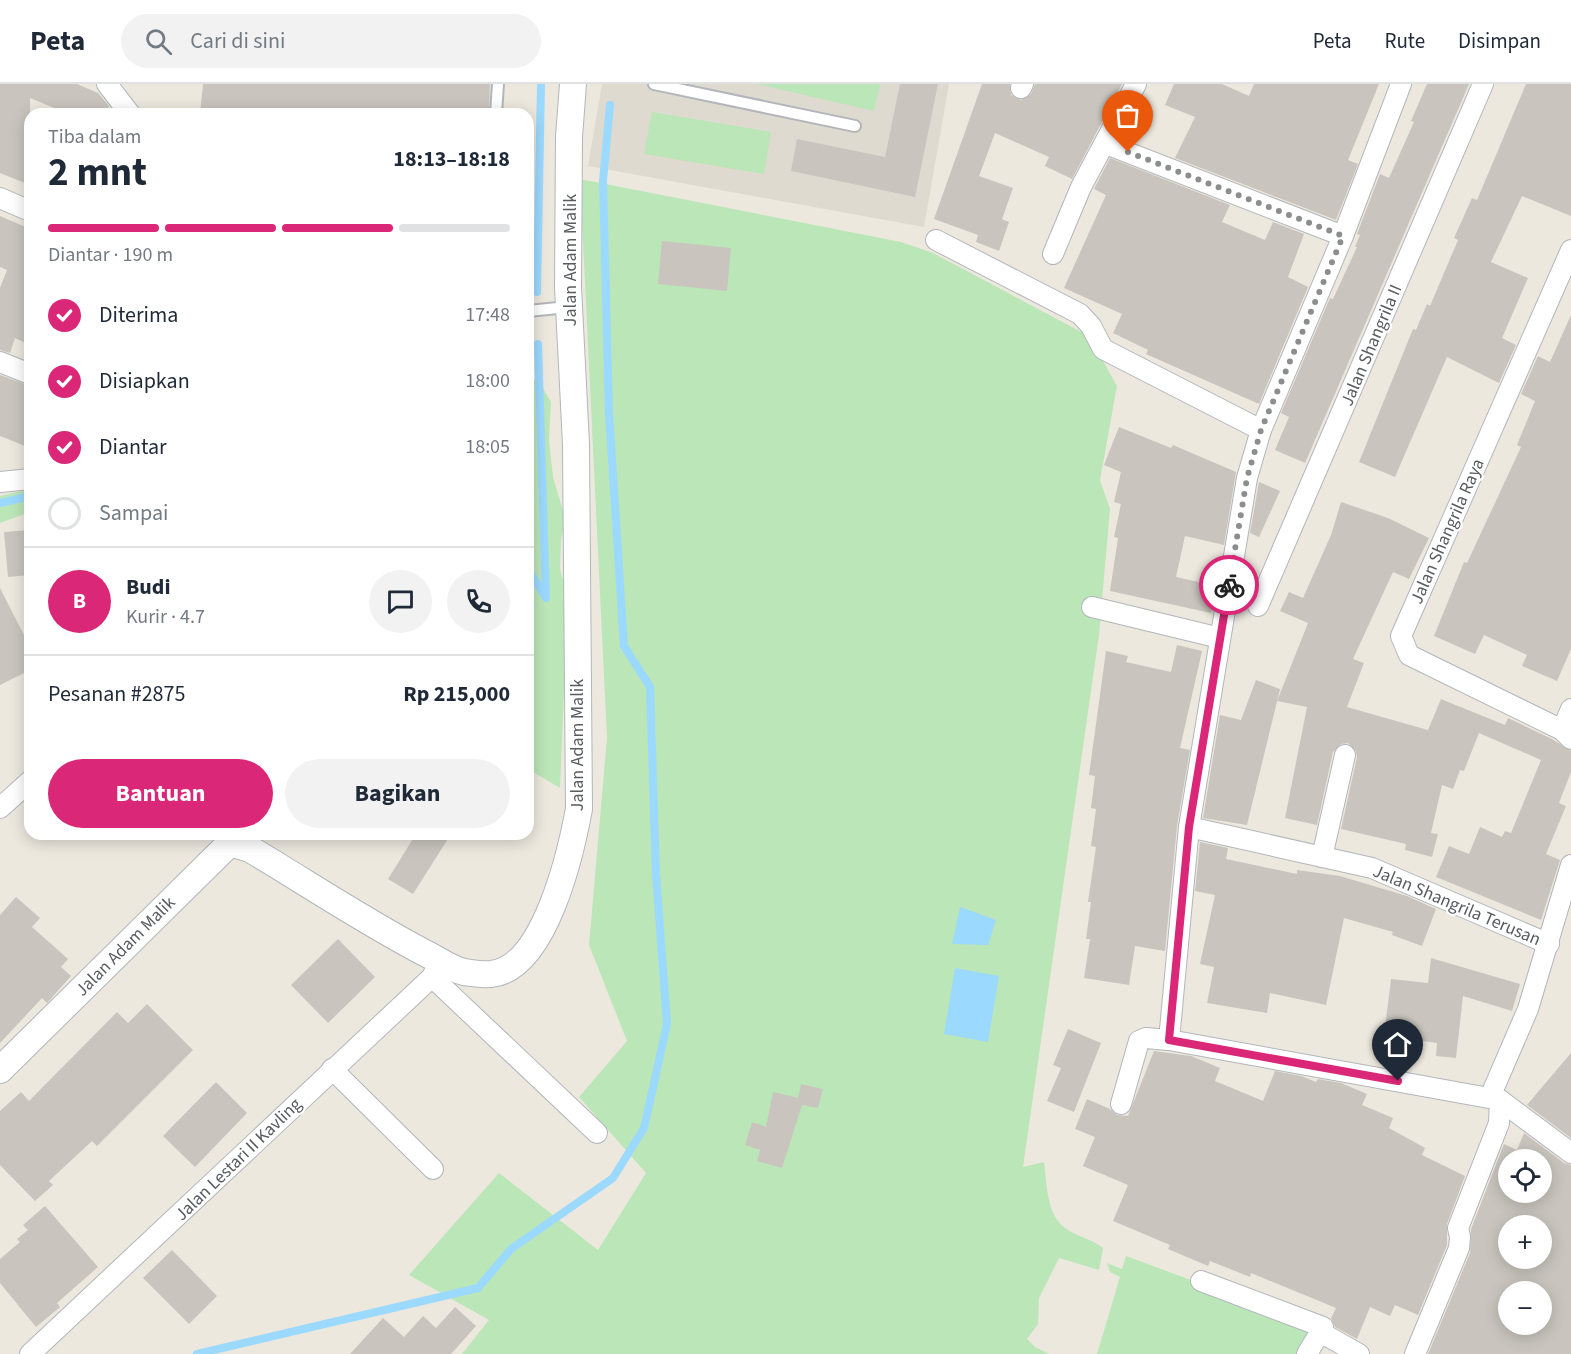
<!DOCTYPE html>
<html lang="id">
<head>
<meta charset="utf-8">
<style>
  :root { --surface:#fff; --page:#f2f2f3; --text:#1f2937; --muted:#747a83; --line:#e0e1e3; --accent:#db2777 }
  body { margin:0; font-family:"Source Sans 3",sans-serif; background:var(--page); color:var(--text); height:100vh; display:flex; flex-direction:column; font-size:22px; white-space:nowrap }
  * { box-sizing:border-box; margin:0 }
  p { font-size:20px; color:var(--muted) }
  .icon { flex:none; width:33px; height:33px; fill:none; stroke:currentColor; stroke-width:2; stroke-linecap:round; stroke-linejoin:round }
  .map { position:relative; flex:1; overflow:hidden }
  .drawer { position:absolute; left:24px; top:24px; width:510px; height:732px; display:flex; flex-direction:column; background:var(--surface); border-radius:18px; box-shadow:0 3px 15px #0003 }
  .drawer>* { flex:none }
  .controls { position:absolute; left:1498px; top:1065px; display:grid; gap:12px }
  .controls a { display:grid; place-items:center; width:54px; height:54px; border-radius:50%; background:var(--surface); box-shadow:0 3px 15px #0003; font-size:30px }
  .pin { position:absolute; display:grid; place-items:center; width:51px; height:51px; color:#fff; margin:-62px -26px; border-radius:50% 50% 50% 0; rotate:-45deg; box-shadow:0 0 6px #0007 }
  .pin .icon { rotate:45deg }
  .courier { position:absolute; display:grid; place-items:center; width:60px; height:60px; margin:-30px; border:4px solid #db2777; border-radius:50%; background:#fff; color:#222; box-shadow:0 2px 8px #0007 }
  .overview em { font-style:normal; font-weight:700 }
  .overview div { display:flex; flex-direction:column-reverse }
  .overview { display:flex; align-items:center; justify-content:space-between; height:102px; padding:0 24px }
  h1 { font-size:39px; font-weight:700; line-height:45px }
  .bar { display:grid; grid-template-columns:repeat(4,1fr); gap:9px 6px; align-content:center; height:72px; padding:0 24px }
  .bar i { height:8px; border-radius:4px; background:var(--line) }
  .bar .selected { background:var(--accent) }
  .bar p { grid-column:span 4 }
  .line { display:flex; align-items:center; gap:15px; padding:0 24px; border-top:2px solid var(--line) }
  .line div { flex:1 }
  .round { display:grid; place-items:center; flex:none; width:63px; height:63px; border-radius:32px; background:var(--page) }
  ol { padding:0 24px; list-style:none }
  li { display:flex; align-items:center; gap:18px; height:66px }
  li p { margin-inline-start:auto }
  li .icon { padding:6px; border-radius:50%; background:var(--accent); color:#fff; stroke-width:4 }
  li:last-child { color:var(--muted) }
  li i { width:33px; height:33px; border:3px solid var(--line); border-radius:50% }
  .cta { display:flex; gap:12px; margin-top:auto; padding:12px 24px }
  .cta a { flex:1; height:69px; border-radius:36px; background:var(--accent); color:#fff; font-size:24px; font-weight:700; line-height:69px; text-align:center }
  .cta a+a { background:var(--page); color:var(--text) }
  header { display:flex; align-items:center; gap:36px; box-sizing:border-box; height:84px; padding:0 30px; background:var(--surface); border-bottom:2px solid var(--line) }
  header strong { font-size:28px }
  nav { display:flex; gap:33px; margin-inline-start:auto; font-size:21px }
  .search { width:420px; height:54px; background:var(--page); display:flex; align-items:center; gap:15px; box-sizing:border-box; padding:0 21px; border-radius:33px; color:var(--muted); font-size:22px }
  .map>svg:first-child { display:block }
  .education { fill:#dedacf }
  .green { fill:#bbe6b8 }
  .water { fill:#9cd9ff }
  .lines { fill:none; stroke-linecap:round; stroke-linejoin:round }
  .stream { stroke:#9cd9ff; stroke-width:8 }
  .building { fill:#c9c5be; fill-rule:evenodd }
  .service-casing { stroke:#b2b6bb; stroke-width:14 }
  .minor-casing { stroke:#b2b6bb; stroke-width:22 }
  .tertiary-casing { stroke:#b2b6bb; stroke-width:28 }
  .service { stroke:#fff; stroke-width:10 }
  .minor { stroke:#fff; stroke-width:20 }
  .tertiary { stroke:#fff; stroke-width:26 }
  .done { stroke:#8c8d8d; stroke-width:6; stroke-dasharray:0 10.8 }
  .route { stroke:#db2777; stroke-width:8 }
  .labels { text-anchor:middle; stroke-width:4.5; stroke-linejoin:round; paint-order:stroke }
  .street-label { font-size:18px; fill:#585c61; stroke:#fff }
</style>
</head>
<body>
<header>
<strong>Peta</strong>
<div class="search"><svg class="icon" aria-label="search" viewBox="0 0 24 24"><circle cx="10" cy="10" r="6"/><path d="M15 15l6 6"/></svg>Cari di sini</div>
<nav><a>Peta</a><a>Rute</a><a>Disimpan</a></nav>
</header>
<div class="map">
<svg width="1571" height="1270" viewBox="0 0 1571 1270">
  <rect width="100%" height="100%" fill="#ece8de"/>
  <!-- education -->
  <path class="education" d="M602 0H949L924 143 588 82Z"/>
  <!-- green -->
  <g class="green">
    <path d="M756 0H880L874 27Z"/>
    <path d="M652 28 771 48 764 90 644 70Z"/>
    <path d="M580 95 901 158 933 169 1089 252 1117 302 1100 396 1110 425 1099 551 1023 1083 1044 1078C1047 1099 1046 1130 1065 1144 1077 1153 1091 1154 1103 1164L1099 1186 1059 1174 1039 1214 1038 1240 1027 1255 1035 1263 1049 1270H462L489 1236 409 1191 499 1089 598 1166 646 1089 579 1013 627 957 589 861 607 654Z"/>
    <path d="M528 294 538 296 551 318 549 356 553 393 566 437 561 455 560 485 566 506 567 529 560 704 528 685Z"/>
    <path d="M30 405V428L0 439V412Z"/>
    <path d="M1126 1172 1321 1244 1305 1270H1097L1120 1193 1110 1188 1107 1179 1122 1185Z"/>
  </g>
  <!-- water -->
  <g class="water">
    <path d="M960 823 996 836 988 861 952 860Z"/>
    <path d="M955 884 999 892 988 958 944 950Z"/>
  </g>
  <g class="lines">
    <!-- stream -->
    <g class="stream">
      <path d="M537 208 541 0"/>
      <path d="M0 419 30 412"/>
      <path d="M528 485 546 514 538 260"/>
      <path d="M197 1270 478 1204 511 1165 613 1094 644 1044 667 940 656 790 650 603 624 562 609 329 603 97 610 21"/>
    </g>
  </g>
  <!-- building -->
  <g class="building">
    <path d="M0 0H77L98 9 109 22 105 30H69L30 14V101L0 89Z"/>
    <path d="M203 0H490L489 30H200Z"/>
    <path d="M900 0H938L915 113 791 87 797 55 885 73Z"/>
    <path d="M982 0H1010L1011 11 1021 16 1031 10 1035 0H1122L1072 95 1045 82 1049 73 995 49 979 92 1013 104 1002 135 1009 138 999 167 976 158 978 151 934 135Z"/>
    <path d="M1174 0H1222L1249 12 1254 0H1379L1348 76 1358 80 1336 136 1175 74 1195 33 1165 21Z"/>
    <path d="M1427 0H1469L1305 379 1275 366 1289 333 1281 329 1330 214 1333 215 1357 163H1355L1360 151 1357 150 1380 90 1389 94 1414 38 1411 37Z"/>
    <path d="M1526 0H1571V132L1522 112 1491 178 1528 194 1502 254 1516 261 1499 299 1447 273 1395 393 1359 378 1413 245 1416 246 1427 220 1430 222 1458 156 1454 154 1472 114 1477 116Z"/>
    <path d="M1110 74 1230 121 1222 138 1265 156 1273 138 1304 150 1288 193 1308 203 1259 320 1146 270 1148 266 1113 249 1122 230 1064 204 1106 111 1094 105Z"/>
    <path d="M0 132 30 145V261L15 254 10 269 0 266V204L7 186 0 183Z"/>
    <path d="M662 157 731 164 727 207 658 200Z"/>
    <path d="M1571 231V565L1557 597 1522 582 1527 571 1484 551 1475 570 1434 552 1464 478 1467 479 1521 363 1517 361 1535 317 1521 310 1538 272 1550 278Z"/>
    <path d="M0 291 30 302V364L0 352Z"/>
    <path d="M1119 343 1171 364 1173 361 1236 388 1224 461 1185 452 1176 493 1217 502 1211 529 1110 507 1118 454 1114 453 1121 420 1114 418 1121 388 1104 381Z"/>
    <path d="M1259 398 1280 407 1259 453 1250 449Z"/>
    <path d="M1341 418 1388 434 1429 454 1409 495 1393 488 1353 575 1364 579 1347 623 1428 646 1441 615 1505 641 1508 634 1552 655 1571 667V688L1559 719 1566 722 1546 770 1560 776 1541 836 1436 793 1449 762 1469 770 1480 743 1502 753 1505 747 1511 749 1541 676 1479 649 1464 687 1460 686 1453 705 1442 701 1431 749 1438 750 1432 773 1405 766 1406 760 1341 745 1357 673 1356 667 1348 659 1341 660 1333 668 1317 741 1285 734 1307 623 1277 617 1308 539 1280 527 1289 508 1303 514 1331 451Z"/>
    <path d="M30 446V491L8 493 4 448Z"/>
    <path d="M0 504 30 563V586L0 601Z"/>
    <path d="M1177 561 1202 567 1180 664 1190 666 1177 742 1165 867 1135 862 1129 901 1084 894 1090 855H1086L1091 818H1088L1096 763 1091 762 1096 725 1091 724 1095 692 1089 691 1106 567 1128 572 1126 578 1171 588Z"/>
    <path d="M1256 596 1280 605 1247 741 1203 734 1220 631 1241 636Z"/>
    <path d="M416 750H451L413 810 388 795Z"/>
    <path d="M1200 758 1228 764 1226 775 1297 790V786L1340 792 1407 812 1436 825 1422 862 1392 851 1393 848 1344 834 1326 921 1270 909 1267 929 1207 919 1214 883 1200 880 1215 811 1195 807Z"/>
    <path d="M16 813 40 834 32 843 68 875 61 883 71 892 47 919 42 914 0 959V831Z"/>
    <path d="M338 855 375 893 328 939 291 901Z"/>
    <path d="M1431 874 1520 900 1512 927 1463 912 1456 974 1436 972 1437 959 1384 952 1391 895 1428 899Z"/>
    <path d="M147 920 193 966 97 1062 92 1057 49 1097 53 1101 35 1117 0 1081V1027L21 1008 29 1017 117 928 128 939Z"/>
    <path d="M1068 945 1101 959 1074 1028 1047 1017 1061 984 1053 981Z"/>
    <path d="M1154 967 1191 972 1220 984 1215 997 1263 1017 1275 987 1301 992 1316 998 1318 995 1341 999 1367 1010 1362 1021 1393 1034 1389 1044 1425 1064 1422 1071 1465 1092 1447 1140V1161L1418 1231 1395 1221 1390 1232 1370 1223 1357 1255 1335 1243 1331 1234 1336 1224 1251 1189 1250 1193 1210 1177 1208 1182 1168 1165 1170 1161 1113 1137 1128 1101 1083 1082 1095 1053 1075 1045 1087 1015 1110 1025 1117 1031 1128 1032Z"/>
    <path d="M1571 969V1054L1527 1021Z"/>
    <path d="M216 998 247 1029 195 1083 163 1052Z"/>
    <path d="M801 1000 823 1005 818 1024 802 1021 782 1084 757 1077 760 1066 745 1061 752 1038 766 1043 773 1008 798 1014Z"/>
    <path d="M1524 1049 1564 1079 1571 1081V1270H1428L1470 1169 1471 1145 1504 1060 1517 1066ZM1509 1076H1542V1108H1509ZM1509 1142H1542V1174H1509ZM1509 1208H1542V1240H1509Z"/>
    <path d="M45 1122 98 1183 57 1219 60 1223 36 1243 0 1199V1175L20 1158 17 1155 28 1146 23 1141Z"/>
    <path d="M172 1166 217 1212 189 1240 143 1194Z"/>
    <path d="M455 1223 476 1242 451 1270H350L383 1234 404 1253 423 1232 436 1244Z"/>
  </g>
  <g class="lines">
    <!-- service casing -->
    <g class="service-casing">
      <g id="service">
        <path d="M654 0 855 42"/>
        <path d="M496 30 498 0"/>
        <path d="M528 227 568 223"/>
      </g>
    </g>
    <!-- minor casing -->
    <g class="minor-casing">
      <g id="minor">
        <path d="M107 0 130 30"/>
        <path d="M1021 4 1023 0"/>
        <path d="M1106 60 1343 152"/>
        <path d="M0 114 30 127"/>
        <path d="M936 156 1080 230 1091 242 1103 265 1261 346"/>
        <path d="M1571 166 1401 552 1409 571 1562 646 1571 655"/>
        <path d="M1053 170 1081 103 1136 0"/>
        <path d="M0 278 30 290"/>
        <path d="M0 398 30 395"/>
        <path d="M1258 522 1483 0"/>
        <path d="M1092 523 1220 554"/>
        <path d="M1562 646 1571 625"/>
        <path d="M0 724 30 697"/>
        <path d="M1189 743 1372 784 1549 860"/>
        <path d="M1322 773 1345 671"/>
        <path d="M432 893 597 1049"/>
        <path d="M1169 956 1189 743 1247 394 1261 346 1343 152 1401 0"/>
        <path d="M332 985 433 1085"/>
        <path d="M1490 1013 1528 925 1571 781"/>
        <path d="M1121 1020 1139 957 1146 954 1169 956 1500 1016 1571 1069"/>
        <path d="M1201 1197 1323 1243 1307 1270"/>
        <path d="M1320 1248 1359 1270"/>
        <path d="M30 1270 432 893 440 876"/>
        <path d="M1415 1270 1459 1164 1460 1153 1458 1144 1499 1039 1500 1016"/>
      </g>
    </g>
    <!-- tertiary casing -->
    <g class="tertiary-casing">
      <path id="tertiary" d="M0 986 230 759 250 765C307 799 364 837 423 868 436 874 450 885 464 888 472 889 484 891 491 890 545 885 571 768 579 725L576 360 568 203 569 53 573 0"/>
    </g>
    <!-- service -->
    <use href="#service" class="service"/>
    <!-- minor -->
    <use href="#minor" class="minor"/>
    <!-- tertiary -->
    <use href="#tertiary" class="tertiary"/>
  </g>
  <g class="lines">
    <!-- done -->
    <path class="done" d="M1128 68 1343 152 1261 346 1247 394 1229 501"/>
    <!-- route -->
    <path class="route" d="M1229 501 1189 743 1169 956 1398 997"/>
  </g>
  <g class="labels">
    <!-- street labels -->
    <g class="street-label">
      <text transform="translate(570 176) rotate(-90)" y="6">Jalan Adam Malik</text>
      <text transform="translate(1371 261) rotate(-67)" y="6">Jalan Shangrila II</text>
      <text transform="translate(1447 447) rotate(-66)" y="6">Jalan Shangrila Raya</text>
      <text transform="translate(577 661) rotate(-90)" y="6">Jalan Adam Malik</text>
      <text transform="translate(1457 821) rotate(23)" y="6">Jalan Shangrila Terusan</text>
      <text transform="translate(125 862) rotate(-45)" y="6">Jalan Adam Malik</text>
      <text transform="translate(238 1075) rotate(-44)" y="6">Jalan Lestari II Kavling</text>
    </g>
  </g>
</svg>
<div class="controls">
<a><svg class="icon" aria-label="locate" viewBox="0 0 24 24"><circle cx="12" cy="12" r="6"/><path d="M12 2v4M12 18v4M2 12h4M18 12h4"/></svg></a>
<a>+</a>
<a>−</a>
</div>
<div class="pin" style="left:1128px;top:68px;background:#ea580c"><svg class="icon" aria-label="bag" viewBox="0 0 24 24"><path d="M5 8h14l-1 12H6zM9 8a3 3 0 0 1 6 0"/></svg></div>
<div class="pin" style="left:1398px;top:997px;background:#1f2937"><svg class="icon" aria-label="home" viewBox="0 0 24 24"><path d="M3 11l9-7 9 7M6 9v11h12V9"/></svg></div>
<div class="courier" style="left:1229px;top:501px"><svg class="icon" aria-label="bike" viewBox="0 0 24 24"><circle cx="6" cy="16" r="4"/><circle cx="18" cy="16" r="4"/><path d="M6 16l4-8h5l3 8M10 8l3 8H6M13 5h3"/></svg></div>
<section class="drawer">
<div class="overview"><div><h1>2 mnt</h1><p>Tiba dalam</p></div><em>18:13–18:18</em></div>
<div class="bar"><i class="selected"></i><i class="selected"></i><i class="selected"></i><i></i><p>Diantar · 190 m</p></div>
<ol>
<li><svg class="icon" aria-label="check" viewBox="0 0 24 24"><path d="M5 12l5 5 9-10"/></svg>Diterima<p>17:48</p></li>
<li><svg class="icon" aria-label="check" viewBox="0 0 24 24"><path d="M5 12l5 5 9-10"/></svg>Disiapkan<p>18:00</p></li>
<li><svg class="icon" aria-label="check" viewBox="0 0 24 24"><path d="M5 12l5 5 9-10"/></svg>Diantar<p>18:05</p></li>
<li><i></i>Sampai</li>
</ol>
<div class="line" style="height:108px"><b class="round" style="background:var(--accent);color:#fff">B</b><div><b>Budi</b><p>Kurir · 4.7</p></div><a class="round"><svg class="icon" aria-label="chat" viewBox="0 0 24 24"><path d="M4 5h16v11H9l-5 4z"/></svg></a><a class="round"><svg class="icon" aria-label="phone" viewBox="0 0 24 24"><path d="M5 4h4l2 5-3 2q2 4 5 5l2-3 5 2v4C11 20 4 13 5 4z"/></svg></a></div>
<div class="line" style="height:78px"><div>Pesanan #2875</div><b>Rp 215,000</b></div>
<div class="cta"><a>Bantuan</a><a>Bagikan</a></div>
</section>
</div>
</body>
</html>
